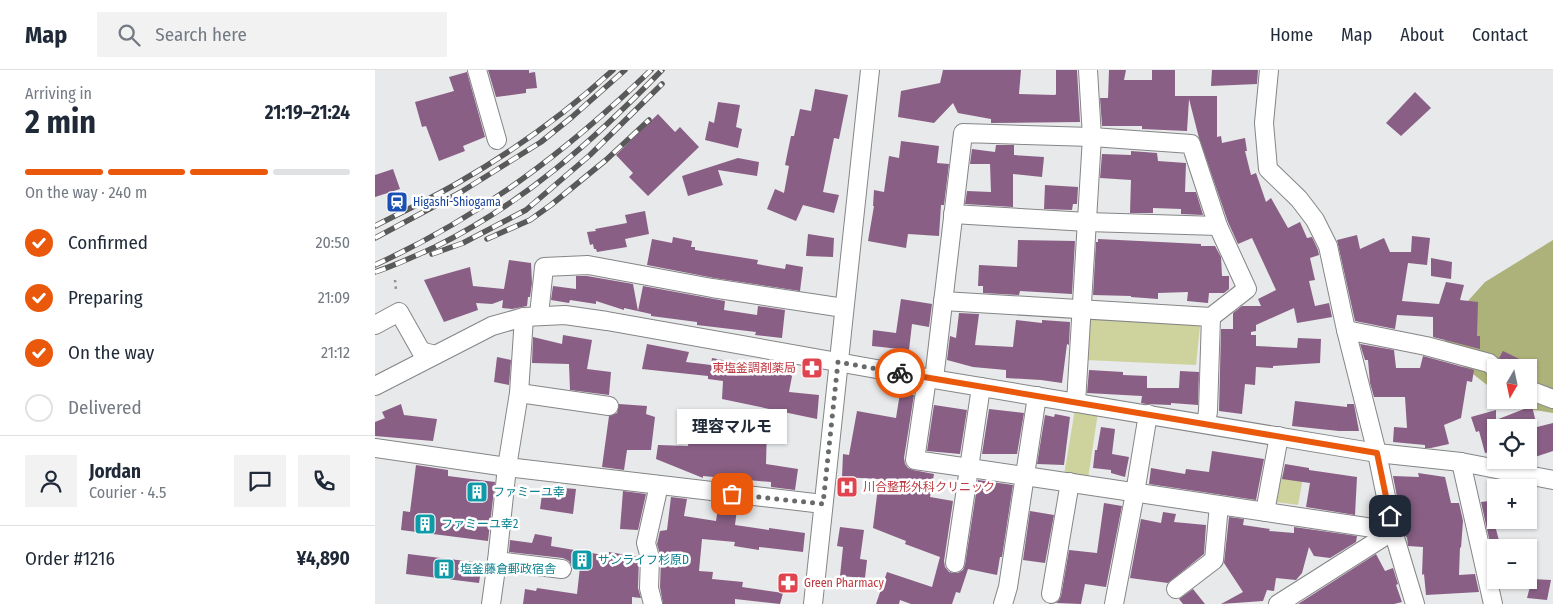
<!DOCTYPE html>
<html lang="en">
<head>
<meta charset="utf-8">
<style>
  :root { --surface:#fff; --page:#f2f2f3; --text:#1f2937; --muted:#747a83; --line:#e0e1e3; --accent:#ea580c }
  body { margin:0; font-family:"Fira Sans Condensed","Noto Sans JP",sans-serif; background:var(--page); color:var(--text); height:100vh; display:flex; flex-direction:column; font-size:19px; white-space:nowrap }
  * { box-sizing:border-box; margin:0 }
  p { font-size:16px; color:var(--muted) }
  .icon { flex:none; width:28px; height:28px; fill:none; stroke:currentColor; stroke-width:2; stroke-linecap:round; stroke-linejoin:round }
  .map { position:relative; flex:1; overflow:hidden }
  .panel { display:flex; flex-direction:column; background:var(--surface); width:375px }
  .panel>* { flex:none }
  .needle { width:32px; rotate:189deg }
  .fabs { position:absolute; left:1112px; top:289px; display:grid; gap:10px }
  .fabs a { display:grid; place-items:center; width:50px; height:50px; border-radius:0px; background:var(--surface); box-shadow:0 1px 4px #0004; font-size:25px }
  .pin { position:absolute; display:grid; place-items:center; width:42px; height:42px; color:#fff; margin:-21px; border-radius:10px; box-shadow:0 2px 8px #0006 }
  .courier { position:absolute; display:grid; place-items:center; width:50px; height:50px; margin:-25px; border:4px solid #ea580c; border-radius:50%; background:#fff; color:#222; box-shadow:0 1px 6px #0007 }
  .bubble { position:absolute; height:35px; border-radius:0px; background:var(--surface); box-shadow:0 1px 4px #0004; font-size:16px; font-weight:700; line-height:35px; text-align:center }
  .headline em { font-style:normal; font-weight:700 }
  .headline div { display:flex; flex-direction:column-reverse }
  .headline { display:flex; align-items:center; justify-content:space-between; height:85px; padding:0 25px }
  h1 { font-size:32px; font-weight:700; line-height:38px }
  .bar { display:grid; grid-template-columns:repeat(4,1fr); gap:8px 5px; align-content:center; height:60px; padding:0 25px }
  .bar i { height:6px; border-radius:4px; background:var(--line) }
  .bar .active { background:var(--accent) }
  .bar p { grid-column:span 4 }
  .line { display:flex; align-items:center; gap:12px; padding:0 25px; border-top:1px solid var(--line) }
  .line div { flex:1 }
  .round { display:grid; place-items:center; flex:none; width:52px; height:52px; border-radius:0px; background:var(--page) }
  ol { padding:0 25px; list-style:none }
  li { display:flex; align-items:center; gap:15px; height:55px }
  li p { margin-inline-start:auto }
  li .icon { padding:5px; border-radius:50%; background:var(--accent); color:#fff; stroke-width:4 }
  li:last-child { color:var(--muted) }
  li i { width:28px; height:28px; border:2px solid var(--line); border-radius:50% }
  header { display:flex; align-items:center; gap:30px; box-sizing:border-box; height:70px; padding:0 25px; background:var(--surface); border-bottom:1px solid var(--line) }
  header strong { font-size:24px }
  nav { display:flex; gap:28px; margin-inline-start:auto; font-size:18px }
  .search { width:350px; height:45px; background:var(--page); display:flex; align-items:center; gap:12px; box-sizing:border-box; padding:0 18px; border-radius:0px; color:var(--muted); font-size:19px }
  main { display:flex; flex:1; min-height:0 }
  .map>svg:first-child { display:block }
  .green { fill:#ced39e }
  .forest { fill:#adb27a }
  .building { fill:#895f85 }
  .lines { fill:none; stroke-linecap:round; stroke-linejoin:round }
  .minor-casing { stroke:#848586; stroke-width:20 }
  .path { stroke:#949495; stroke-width:2.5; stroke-dasharray:2.5 4; stroke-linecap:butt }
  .minor { stroke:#fff; stroke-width:18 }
  .rail-casing { stroke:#595959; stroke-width:5.5 }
  .rail { stroke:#fff; stroke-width:4; stroke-dasharray:11; stroke-linecap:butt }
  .done { stroke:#696a6a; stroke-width:5; stroke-dasharray:0 9 }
  .route { stroke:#ea580c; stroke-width:6 }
  .labels { text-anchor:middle; stroke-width:5; stroke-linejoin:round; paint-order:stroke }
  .transit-label { font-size:12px; fill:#164399; stroke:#fff; text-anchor:start }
  .health-label { font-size:12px; fill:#be3a42; stroke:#fff; text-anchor:start }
  .culture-label { font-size:12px; fill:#0d838f; stroke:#fff; text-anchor:start }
</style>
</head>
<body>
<header>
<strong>Map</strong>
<div class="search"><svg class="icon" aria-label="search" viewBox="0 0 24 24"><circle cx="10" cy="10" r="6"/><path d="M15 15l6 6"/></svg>Search here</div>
<nav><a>Home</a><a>Map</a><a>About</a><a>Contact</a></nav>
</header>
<main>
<section class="panel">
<div class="headline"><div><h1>2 min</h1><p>Arriving in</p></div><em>21:19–21:24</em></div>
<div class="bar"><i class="active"></i><i class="active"></i><i class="active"></i><i></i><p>On the way · 240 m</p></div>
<ol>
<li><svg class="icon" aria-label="check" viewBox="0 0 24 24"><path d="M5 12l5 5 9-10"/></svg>Confirmed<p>20:50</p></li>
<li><svg class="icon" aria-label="check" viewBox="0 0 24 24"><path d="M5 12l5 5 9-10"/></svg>Preparing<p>21:09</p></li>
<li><svg class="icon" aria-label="check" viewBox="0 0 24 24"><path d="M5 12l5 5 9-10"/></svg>On the way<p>21:12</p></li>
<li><i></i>Delivered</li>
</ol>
<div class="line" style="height:90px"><a class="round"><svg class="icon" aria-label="person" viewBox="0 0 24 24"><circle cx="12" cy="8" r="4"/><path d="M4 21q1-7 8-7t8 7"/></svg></a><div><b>Jordan</b><p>Courier · 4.5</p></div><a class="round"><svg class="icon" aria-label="chat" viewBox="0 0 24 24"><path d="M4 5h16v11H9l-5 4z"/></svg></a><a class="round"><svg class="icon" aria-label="phone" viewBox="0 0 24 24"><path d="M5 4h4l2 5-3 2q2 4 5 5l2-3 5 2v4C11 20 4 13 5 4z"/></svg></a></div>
<div class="line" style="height:65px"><div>Order #1216</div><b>¥4,890</b></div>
</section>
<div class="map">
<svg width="1178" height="534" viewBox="0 0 1178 534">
  <rect width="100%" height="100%" fill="#e8e9ea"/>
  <!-- green -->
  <g class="green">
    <path d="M713 240 826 246 821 295 710 290Z"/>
    <path d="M701 333 724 336 712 415 688 411Z"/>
    <path d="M902 405 928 408 923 435 901 432 898 425Z"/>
  </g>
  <!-- forest -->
  <path class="forest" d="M1178 170V343L1148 338 1135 330H1154V298H1121V322L1066 279 1083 242 1110 212Z"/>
  <!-- building -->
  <g class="building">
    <path d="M113 0H154V3L160 2 162 18 151 19V23L121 27Z"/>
    <path d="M568 0H646L644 24 680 25 681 24V0H702L705 52 616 53V49L583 43 578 33 559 53 523 47 526 21 565 13Z"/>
    <path d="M734 0H751L749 10H777V0H800V26H842V67L846 66 847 73 870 68 872 81H870L876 105 881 103 891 132 896 128 913 158 925 152 932 168 937 167 943 180 944 185 935 188 940 210 934 211 940 236 954 233 957 247 922 253 919 238 881 255V261L876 262V265H881V276L922 278 923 268 946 269 945 293 898 296V298L881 297 880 315 870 314 867 344 844 341 846 259H858V243L867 236H886L883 229 901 220 877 168 863 174 853 152 824 68 814 29 812 61 767 59V56H727L725 28H733Z"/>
    <path d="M837 0H883L882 14 836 16Z"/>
    <path d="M92 2 110 67 88 76 90 81 64 91 51 56 47 57 40 32 79 21 74 7Z"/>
    <path d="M440 19 473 25 464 69 459 68 448 122 464 125 459 143 428 135 421 151 392 139 400 119 409 123 414 96 410 95 416 66H419L425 39 436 41Z"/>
    <path d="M1040 22 1056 38 1026 66 1011 53Z"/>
    <path d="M343 32 365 35 361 57 367 59 363 78 330 70 334 51 339 53Z"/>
    <path d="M283 44 300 62 305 57 324 77 273 126 254 107 258 103 241 85Z"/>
    <path d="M526 71 564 76 562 93 574 94 569 135H566L564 166 533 164 531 178 493 171 499 136H498L499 120 509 122 514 86 524 88Z"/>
    <path d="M621 75H639V85L669 87 667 107 638 104V137L590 134 592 121 616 122 615 94H595L597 79 620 82Z"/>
    <path d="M756 81 782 83 783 91 811 93 810 122H821L828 145 806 144V139L778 138V143H755L756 110 725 108 727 84 756 85Z"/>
    <path d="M363 88 384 92 382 106 343 100 348 115 313 126 307 106Z"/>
    <path d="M18 99 25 119 0 127V105Z"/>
    <path d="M670 115 703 117 702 134H698L697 140 669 139Z"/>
    <path d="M270 141 274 164 250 169 252 177 222 182 221 179H219L218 174 215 175 212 162 221 161 220 159 252 153 250 145Z"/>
    <path d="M433 164 459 168 458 187 431 186Z"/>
    <path d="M982 165 985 179 1009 168 1015 182H1036L1037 166 1055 168 1052 195 1033 193 1027 231 1064 234 1071 212 1089 215 1085 230 1103 232 1102 266H1105V279L1058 267V247L1022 245 1020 259 980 251 962 170Z"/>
    <path d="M298 167 317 171 316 177H320V180L383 190 382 194 410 199 411 194 428 197 425 221 339 208 272 195 277 169 297 173Z"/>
    <path d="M723 169 826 174V176H840L846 187 847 206H854V219L849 223H834L833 233 812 231 813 222 783 223V229L756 227V226L718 225 721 172H723Z"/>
    <path d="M643 170 700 171 697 224 645 221 644 225 608 223V216H603L604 195 642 197Z"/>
    <path d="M1056 188 1077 192 1076 209 1056 206Z"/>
    <path d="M134 190 156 193 157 213 155 227H153L152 236 137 239 127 238 128 230 117 234 101 233 103 240 69 252 49 210 95 197 98 216 129 219Z"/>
    <path d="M201 206H212L258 214 263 241 268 216 350 231 349 240 382 245 383 236 410 240 407 268 380 265 381 262 322 255V252L276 246V244L249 238V240L221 231V234L195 230 194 233 176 230 178 216 201 219Z"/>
    <path d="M526 229 557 234 554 257 537 254 534 280 497 276 498 260 521 263Z"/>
    <path d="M584 243 604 244 600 275 638 277 641 250 667 253V250L695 252 694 275 692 274 687 313 666 310 631 308V300L598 297 572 290 575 266 581 268Z"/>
    <path d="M188 265 217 270 212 299 236 302 234 325 195 320 194 294 157 293 158 267 187 274Z"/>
    <path d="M272 274 314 282 311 292 336 295 337 288 363 293V296L386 298V296L418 301 414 322 444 325 442 349 347 329 348 311 333 309V306L267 299Z"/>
    <path d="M985 274 1019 280 1021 298H1045L1048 286 1099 300 1097 312 1092 311 1086 348 1069 355 1074 374 1056 378H1050V375L1018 372 1019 357 1032 358 1030 327H999L995 313 993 290H990Z"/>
    <path d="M1128 281 1163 298H1131L1128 291 1124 288Z"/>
    <path d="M122 287 136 290 134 315 119 312Z"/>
    <path d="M714 300 748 302V305L772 306V318H804L805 301 824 302 823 335 796 333V335L771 334 766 333 767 326 712 323Z"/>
    <path d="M525 323 539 325 529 388 530 394 533 398 538 400 559 404 555 427 578 431 569 491 570 497 574 502 578 503H583L588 500 590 495 603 410 638 415 627 487H625L622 505 593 499 585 523 581 522 577 534H536L525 530 524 534H501L512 502 557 517 565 487 530 474 531 471 498 458 504 409 467 407 468 384 474 385 482 341 521 348Z"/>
    <path d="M920 331 972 337V334H979L984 361H964L917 356Z"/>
    <path d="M26 334 29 345 62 349 58 371 0 366V352L10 348 7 342Z"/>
    <path d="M244 334 272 336 271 344 280 347 276 380H252L249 400 227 397 234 346 242 343Z"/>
    <path d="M559 335 592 340 585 384 552 381Z"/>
    <path d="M1157 336 1162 357 1178 353V381L1154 389V359L1160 358H1121V381L1110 383 1104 361 1101 362 1096 347 1121 340V350Z"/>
    <path d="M614 339 649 343 642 384H607Z"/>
    <path d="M680 344 695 347 689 395 662 394 670 345 679 347Z"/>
    <path d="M316 350 350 356 351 353 392 357 391 394 423 399 420 420 396 417V412L328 406V408L281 389 283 375 313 376Z"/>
    <path d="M726 357 740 359 737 384 754 387 750 407 736 403V400L718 398 720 380H722Z"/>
    <path d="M837 381 889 389 881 430 774 414 776 398 810 404 811 399 834 402Z"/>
    <path d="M910 394 934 398V400L982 407 980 445 931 437 935 413 907 409Z"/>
    <path d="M41 395 73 400V406L120 412 113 471 26 460 28 441 35 442Z"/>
    <path d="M1043 403 1070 407 1076 433H1084L1088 451 1086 478 1085 477 1084 505 1100 504 1104 522 1051 525 1049 504 1047 505 1048 477 1033 476 1032 467H1031L1028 458 1018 406 1044 407Z"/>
    <path d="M168 417 189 420V418L201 419 198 444 165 439Z"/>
    <path d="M248 421 271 424 263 460 245 459Z"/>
    <path d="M296 427 312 429 309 446 341 451 343 438 362 439 360 455 394 460V458L430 463 428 482 384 477V480L359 476 360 472 327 469 324 501 338 502 337 509 368 512 367 517 408 523 405 534 360 529V534H288L285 517 286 488 282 474 285 461 292 460Z"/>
    <path d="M1121 430V448H1118L1126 478H1121V500L1106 432Z"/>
    <path d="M729 433 747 436 731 517 710 514 706 534 681 533 684 530 686 526 694 480 722 483Z"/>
    <path d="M655 441 679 445 670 493 648 490Z"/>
    <path d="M788 442 801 444 799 452 831 455 829 484 793 513 755 508 766 449 786 453Z"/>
    <path d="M854 447 869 449 868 455 895 459 894 461 919 463V457L982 466 981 472 955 488 939 486 934 477 927 503 921 510 901 508 899 521 892 520 888 531 846 534 868 522 849 493Z"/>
    <path d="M465 457 489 460 485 489 492 490 490 508 465 506 468 477 462 476Z"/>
    <path d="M160 464 177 467 176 476 234 486V482L264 487 263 518 266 528 257 527V534H148L150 519 161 521 162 518 202 524 205 497 197 496 194 491 188 488 134 482 135 470 157 473Z"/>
    <path d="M33 484 107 493 104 513 31 504Z"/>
    <path d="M1001 484 1010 501 1018 498 1023 514 1021 515 1027 532 1019 534H923Z"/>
    <path d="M1157 509 1176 510 1172 530 1152 528Z"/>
    <path d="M818 519 830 534H808L804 529Z"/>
  </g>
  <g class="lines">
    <!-- minor casing -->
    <g class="minor-casing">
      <g id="minor">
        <path d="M102 0 122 70"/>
        <path d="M894 0 889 53 893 99 924 129 940 150 953 176 971 260 1002 383 1018 461 903 534"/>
        <path d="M578 144 712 152 843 156"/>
        <path d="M568 231 836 247"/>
        <path d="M164 245 169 197 213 195 337 218 469 238"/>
        <path d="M0 255 24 242 46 281 60 285"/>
        <path d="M971 260 1051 276 1114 293 1121 299"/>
        <path d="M552 308 540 390 650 406 1018 461 1040 534"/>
        <path d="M559 309 588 63 717 67 816 74 843 156 872 219 836 247 833 341 831 354"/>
        <path d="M0 316 117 256 149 247 190 245 232 251 552 308 1002 383 1086 392 1178 410"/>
        <path d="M1154 320 1178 329"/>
        <path d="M144 323 234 336"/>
        <path d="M701 333 717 67 713 0"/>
        <path d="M0 378 132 397 448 434"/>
        <path d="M1086 392 1118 534"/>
        <path d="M890 442 904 366"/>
        <path d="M122 491 187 499"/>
        <path d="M580 493 606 317"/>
        <path d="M801 519 839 490 844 435"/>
        <path d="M676 524 695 412"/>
        <path d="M116 534 122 491 132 397 144 323 149 247"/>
        <path d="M278 534 274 518 275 488 271 473 284 415"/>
        <path d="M438 534 495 0"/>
        <path d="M628 534 633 517 662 326"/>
        <path d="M739 534 760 423 773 344"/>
      </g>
    </g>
    <!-- path -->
    <path class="path" d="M20 210 21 220"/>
    <!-- minor -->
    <use href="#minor" class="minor"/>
    <!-- rail casing -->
    <g class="rail-casing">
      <g id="rail">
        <path d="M0 156C27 142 55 129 81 114 137 82 190 44 238 0"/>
        <path d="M0 168 86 122 166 72 197 47 250 0"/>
        <path d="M112 169 155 150 176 135 231 90 274 50"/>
        <path d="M57 184 88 173 151 140 215 85 287 14"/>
        <path d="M0 195C107 146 192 81 276 0"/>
        <path d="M0 202C21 195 40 186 60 177 149 133 218 71 287 0"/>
      </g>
    </g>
    <!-- rail -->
    <use href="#rail" class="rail"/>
  </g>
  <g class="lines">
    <!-- done -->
    <path class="done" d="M357 424 448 434 463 292 525 303"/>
    <!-- route -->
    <path class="route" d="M525 303 1002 383 1015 446"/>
  </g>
  <!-- icons -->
  <defs>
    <g id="station-square" transform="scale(1.125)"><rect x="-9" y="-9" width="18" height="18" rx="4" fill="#1a4fb4" stroke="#fff"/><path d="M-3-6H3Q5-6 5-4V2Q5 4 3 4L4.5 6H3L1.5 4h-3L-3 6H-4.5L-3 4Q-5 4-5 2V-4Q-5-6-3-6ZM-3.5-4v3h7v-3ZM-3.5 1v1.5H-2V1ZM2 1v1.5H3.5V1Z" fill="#fff"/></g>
    <g id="pharmacy-square" transform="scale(1.125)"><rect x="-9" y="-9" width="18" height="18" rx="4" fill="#e0444e" stroke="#fff"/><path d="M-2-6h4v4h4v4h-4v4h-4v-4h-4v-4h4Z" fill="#fff"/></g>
    <g id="hospital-square" transform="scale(1.125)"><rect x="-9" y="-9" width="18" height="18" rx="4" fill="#e0444e" stroke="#fff"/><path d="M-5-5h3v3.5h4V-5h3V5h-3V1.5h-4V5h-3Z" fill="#fff"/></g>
    <g id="building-square" transform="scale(1.125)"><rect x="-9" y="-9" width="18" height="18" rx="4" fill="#0f9aa8" stroke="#fff"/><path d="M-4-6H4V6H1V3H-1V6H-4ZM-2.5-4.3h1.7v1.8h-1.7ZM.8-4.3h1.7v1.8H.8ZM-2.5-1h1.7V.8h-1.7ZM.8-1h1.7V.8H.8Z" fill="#fff"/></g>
  </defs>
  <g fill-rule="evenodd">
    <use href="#station-square" x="22" y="132"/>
    <use href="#pharmacy-square" x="437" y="298"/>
    <use href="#hospital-square" x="472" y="417"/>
    <use href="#building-square" x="102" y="422"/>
    <use href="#building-square" x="50" y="454"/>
    <use href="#building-square" x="207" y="490"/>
    <use href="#building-square" x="69" y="499"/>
    <use href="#pharmacy-square" x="413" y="513"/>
  </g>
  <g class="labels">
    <!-- transit labels -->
    <g class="transit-label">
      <text x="38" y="136">Higashi-Shiogama</text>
    </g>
    <!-- health labels -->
    <g class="health-label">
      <text x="421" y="302" text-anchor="end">東塩釜調剤薬局</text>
      <text x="488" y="421">川合整形外科クリニック</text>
      <text x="429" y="517">Green Pharmacy</text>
    </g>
    <!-- culture labels -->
    <g class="culture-label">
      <text x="118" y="426">ファミーユ幸</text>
      <text x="66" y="458">ファミーユ幸2</text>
      <text x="223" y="494">サンライフ杉原D</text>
      <text x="85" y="503">塩釜藤倉郵政宿舎</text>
    </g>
  </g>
</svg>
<div class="fabs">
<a><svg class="needle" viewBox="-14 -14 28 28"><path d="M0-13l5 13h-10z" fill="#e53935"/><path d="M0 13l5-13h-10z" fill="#747a83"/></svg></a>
<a><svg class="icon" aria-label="locate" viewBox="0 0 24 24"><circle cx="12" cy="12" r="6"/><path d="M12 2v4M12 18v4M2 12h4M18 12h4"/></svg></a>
<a>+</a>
<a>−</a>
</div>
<div class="pin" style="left:357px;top:424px;background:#ea580c"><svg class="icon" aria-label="bag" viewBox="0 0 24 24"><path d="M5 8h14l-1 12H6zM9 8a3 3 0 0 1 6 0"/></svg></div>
<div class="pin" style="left:1015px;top:446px;background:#1f2937"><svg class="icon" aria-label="home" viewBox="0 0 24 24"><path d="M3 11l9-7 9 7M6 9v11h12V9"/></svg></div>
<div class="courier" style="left:525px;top:303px"><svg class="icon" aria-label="bike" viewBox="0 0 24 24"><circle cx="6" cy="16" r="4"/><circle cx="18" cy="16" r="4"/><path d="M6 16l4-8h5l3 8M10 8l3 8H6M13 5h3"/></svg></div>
<div class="bubble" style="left:302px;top:339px;width:110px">理容マルモ</div>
</div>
</main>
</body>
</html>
